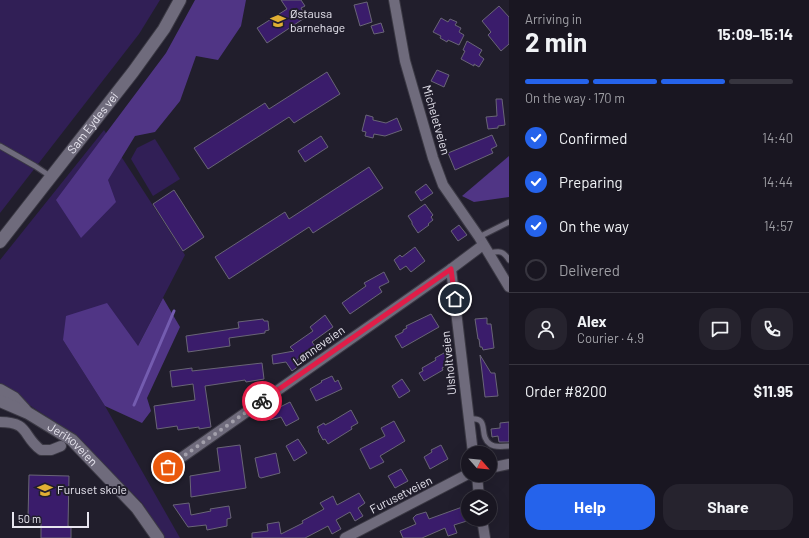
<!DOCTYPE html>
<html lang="en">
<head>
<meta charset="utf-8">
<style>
  :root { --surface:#191621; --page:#26232e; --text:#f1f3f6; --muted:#9f9fa5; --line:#37353f; --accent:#2563eb }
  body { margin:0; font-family:Barlow,sans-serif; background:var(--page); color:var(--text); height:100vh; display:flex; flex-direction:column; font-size:15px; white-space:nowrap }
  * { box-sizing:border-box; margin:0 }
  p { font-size:13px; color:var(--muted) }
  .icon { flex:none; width:22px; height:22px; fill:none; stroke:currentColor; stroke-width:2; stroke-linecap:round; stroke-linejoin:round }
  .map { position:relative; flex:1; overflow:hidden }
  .panel { display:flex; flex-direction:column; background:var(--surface); width:300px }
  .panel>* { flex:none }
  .needle { width:26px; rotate:117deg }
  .buttons { position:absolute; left:461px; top:446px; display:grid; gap:8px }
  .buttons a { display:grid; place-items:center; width:36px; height:36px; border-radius:50%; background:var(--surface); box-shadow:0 4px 16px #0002,0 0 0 1px var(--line); font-size:20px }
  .scale { position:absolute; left:12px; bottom:10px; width:77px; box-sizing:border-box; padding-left:4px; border:2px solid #e7e5ef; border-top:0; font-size:11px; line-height:14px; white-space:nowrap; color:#e7e5ef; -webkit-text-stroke:3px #211e2c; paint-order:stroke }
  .pin { position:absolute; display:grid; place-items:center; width:34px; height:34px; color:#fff; margin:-17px; border:2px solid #fff; border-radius:50%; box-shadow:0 1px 4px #0007 }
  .courier { position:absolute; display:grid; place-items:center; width:40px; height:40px; margin:-20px; border:3px solid #e11d48; border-radius:50%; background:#fff; color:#222; box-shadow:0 1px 5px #0007 }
  .summary em { font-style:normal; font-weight:700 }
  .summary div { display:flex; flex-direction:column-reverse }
  .summary { display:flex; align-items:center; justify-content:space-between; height:68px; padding:0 16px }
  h1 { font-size:26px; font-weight:700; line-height:30px }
  .bar { display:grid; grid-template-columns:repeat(4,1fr); gap:6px 4px; align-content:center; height:48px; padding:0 16px }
  .bar i { height:5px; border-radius:3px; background:var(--line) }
  .bar .active { background:var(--accent) }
  .bar p { grid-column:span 4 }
  .line { display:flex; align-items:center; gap:10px; padding:0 16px; border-top:1px solid var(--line) }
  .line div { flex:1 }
  .round { display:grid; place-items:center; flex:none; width:42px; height:42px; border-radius:16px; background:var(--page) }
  ol { padding:0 16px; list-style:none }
  li { display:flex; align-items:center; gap:12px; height:44px }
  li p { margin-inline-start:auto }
  li .icon { padding:4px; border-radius:50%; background:var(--accent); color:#fff; stroke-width:4 }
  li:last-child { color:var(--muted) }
  li i { width:22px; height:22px; border:2px solid var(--line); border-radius:50% }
  .action { display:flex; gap:8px; margin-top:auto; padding:8px 16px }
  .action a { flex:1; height:46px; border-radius:16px; background:var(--accent); color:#fff; font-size:16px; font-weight:700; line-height:46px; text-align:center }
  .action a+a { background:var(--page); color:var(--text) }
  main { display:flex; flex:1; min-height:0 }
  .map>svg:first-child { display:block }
  .green { fill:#311f56 }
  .forest { fill:#503585 }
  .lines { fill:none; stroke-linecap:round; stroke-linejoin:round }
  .stream { stroke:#745cb0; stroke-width:3 }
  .building { fill:#3a1c6b; stroke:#696576 }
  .service-casing { stroke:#3b3944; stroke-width:7 }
  .minor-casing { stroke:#3b3944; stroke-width:12 }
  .tertiary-casing { stroke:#3b3944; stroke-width:14 }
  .secondary-casing { stroke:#3b3944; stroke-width:14 }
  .service { stroke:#6f6b7c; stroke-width:5 }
  .minor { stroke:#6f6b7c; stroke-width:10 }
  .tertiary { stroke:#6f6b7c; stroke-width:12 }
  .secondary { stroke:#6f6b7c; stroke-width:12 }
  .done { stroke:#a29fab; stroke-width:4; stroke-dasharray:0 7.2 }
  .route { stroke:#e11d48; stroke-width:5 }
  .labels { text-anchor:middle; stroke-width:4; stroke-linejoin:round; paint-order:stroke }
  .poi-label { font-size:12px; fill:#e7e5ef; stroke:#211e2c; text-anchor:start }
  .street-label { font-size:12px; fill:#e7e5ef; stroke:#211e2c }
</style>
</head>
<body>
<main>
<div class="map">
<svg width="509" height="538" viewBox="0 0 509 538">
  <rect width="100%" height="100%" fill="#211e2c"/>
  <!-- green -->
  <g class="green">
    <path d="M0 0H160L139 34 0 213Z"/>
    <path d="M104 130 185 255 138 346 63 340 105 406 180 538H165L142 503 69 431 0 386V260Z"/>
    <path d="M155 139 180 179 153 196 131 159 137 148Z"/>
  </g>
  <!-- forest -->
  <g class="forest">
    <path d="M195 0H246L241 26 218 60 196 56 180 101 155 132 135 136 108 180 116 202 81 238 56 200 166 53Z"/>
    <path d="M509 156V197L474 202 462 196Z"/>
    <path d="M163 298 180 327 147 398 151 411 142 423 105 406 63 340 66 316 107 303 138 346Z"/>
  </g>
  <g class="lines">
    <!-- stream -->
    <path class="stream" d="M134 405 174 311"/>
  </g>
  <!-- building -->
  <g class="building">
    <path d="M281 0H301L305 6 301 8 306 17 267 43 257 28 287 9Z"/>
    <path d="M367 2 372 22 360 26 354 5Z"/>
    <path d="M499 6 509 17V44L501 51 488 35 491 32 482 21Z"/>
    <path d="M441 18 448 22 450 19 457 22 455 25 461 28 459 32 464 35 459 45 448 40 447 42 440 38 441 36 433 32Z"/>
    <path d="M381 23 384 32 374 34 371 26Z"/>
    <path d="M467 41 482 50 479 55 484 59 479 67 474 64V66L461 59 465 51 463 50Z"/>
    <path d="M437 70 449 75 444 87 431 81Z"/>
    <path d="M327 72 340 94 294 123 289 117 208 169 194 148 265 103 269 109Z"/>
    <path d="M496 99H502L505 125 498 126V128L488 129 486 117 497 116Z"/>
    <path d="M366 115 373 117V120L386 123 397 118 402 130 385 136 374 134 373 138 365 136 366 132 362 131Z"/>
    <path d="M492 135 497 146 491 149 493 153 455 170 448 153Z"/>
    <path d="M321 136 328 147 305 162 298 151Z"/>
    <path d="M369 167 383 188 313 233 309 227 229 279 215 257 285 212 289 219Z"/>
    <path d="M426 184 433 193 421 201 415 192Z"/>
    <path d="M174 190 204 237 183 251 153 204Z"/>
    <path d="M425 204 433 215 431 217 433 220 428 224 429 225 418 233 412 224V222L408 216Z"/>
    <path d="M459 225 467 235 458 241 451 231Z"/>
    <path d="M415 247 425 261 411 272 406 266 400 270 394 260 400 255 402 257Z"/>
    <path d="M384 272 389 282 379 287 382 292 350 314 342 303 366 286 364 283Z"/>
    <path d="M431 314 439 327 402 348 395 336 403 332V330L407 328 406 326Z"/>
    <path d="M325 315 333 327 312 342 315 346 297 360 300 365 292 371 286 362 273 364 272 355 294 351 290 347 313 331 310 327Z"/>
    <path d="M487 318V324H491L494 348 483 350 482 347H480L479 339H478L475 319Z"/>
    <path d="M263 319 264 321H268L269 330 265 331V333L229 338 230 346 188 352 186 336 239 328 238 322Z"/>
    <path d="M444 353 450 363 442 368 443 370 424 381 419 373 423 371 422 368 436 360 435 358Z"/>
    <path d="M480 355 491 373H495L498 396 485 397Z"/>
    <path d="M262 363 264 379 246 382 245 380 205 386 211 427 199 429V427L178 430 177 426 157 429 154 406 195 400 193 384 172 387 170 371 192 368V371Z"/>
    <path d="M332 376 335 382 338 380 342 389 316 401 310 389 322 382 321 381Z"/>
    <path d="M402 379 410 391 399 398 392 386Z"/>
    <path d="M290 402 299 419 286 426 281 417 270 420 268 413Z"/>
    <path d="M351 410 358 423 351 427 352 429 328 444 325 439 323 440 318 431 319 430 317 427 324 423 325 425 331 422Z"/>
    <path d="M394 421 405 441 380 456 384 462 370 469 360 449 385 436 381 428Z"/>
    <path d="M509 422V442H499L498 436 492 437 491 429 500 428V423Z"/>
    <path d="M298 439 307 453 294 461 286 446Z"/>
    <path d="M240 445 246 488 191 497 190 476 220 471 217 448Z"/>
    <path d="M441 445 448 459 430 469 424 457 432 452 431 450Z"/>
    <path d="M276 453 280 473 261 478 259 477 255 458Z"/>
    <path d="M401 469 408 481 395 488 388 476Z"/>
    <path d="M29 475 69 476 68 526 71 527V538H41V520L28 519Z"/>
    <path d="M359 493 365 503 358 508 363 516 355 521 350 512 336 520 341 529 332 534 328 526 305 538H252V533L268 531 267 524 279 522 281 534 303 523 302 521 324 509 320 503 333 496 337 505Z"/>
    <path d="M189 503 191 515 211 511 210 509 229 506 231 518 227 519V526L207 530 206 525 188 527 173 505Z"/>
    <path d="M465 506 468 515V519L470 520 454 525 457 533 448 536 445 528 422 538H403L400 531 416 524 413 518 416 515 426 512 429 519Z"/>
  </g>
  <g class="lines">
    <!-- service casing -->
    <g class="service-casing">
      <g id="service">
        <path d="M0 146 35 166 50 176"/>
        <path d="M479 237 509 222"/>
        <path d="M489 253C499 251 503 250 509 260"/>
        <path d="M468 419C492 416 477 435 490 444 495 448 503 446 509 446"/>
      </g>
    </g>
    <!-- minor casing -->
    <g class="minor-casing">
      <g id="minor">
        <path d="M394 0 405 61 433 158 443 185 479 237 509 287"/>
        <path d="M451 269 473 453"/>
        <path d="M0 422C30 422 22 436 41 450H51L61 446"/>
        <path d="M168 467 451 269 483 245"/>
        <path d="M490 468 509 464"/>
        <path d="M477 475 479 497"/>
        <path d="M482 519 485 538"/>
        <path d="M345 538 468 474"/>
      </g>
    </g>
    <!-- tertiary casing -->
    <g class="tertiary-casing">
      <g id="tertiary">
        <path d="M0 390 14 398 25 410"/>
        <path id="s1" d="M0 401 28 413 72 440 137 508 158 538"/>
      </g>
    </g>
    <!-- secondary casing -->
    <g class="secondary-casing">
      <g id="secondary">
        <path id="s2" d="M0 242 133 72 164 29 180 0"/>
      </g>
    </g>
    <!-- service -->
    <use href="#service" class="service"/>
    <!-- minor -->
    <use href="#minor" class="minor"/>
    <!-- tertiary -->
    <use href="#tertiary" class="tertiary"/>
    <!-- secondary -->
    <use href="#secondary" class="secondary"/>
  </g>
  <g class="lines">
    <!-- done -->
    <path class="done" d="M168 467 262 401"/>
    <!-- route -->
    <path class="route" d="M262 401 451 269 455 299"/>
  </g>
  <!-- icons -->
  <defs>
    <g id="school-bare" transform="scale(1.2)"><path d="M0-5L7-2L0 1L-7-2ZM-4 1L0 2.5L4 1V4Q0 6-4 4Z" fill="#e1af34" stroke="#211e2c" stroke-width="2.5" paint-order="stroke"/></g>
  </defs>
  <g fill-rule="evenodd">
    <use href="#school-bare" x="278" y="21"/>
    <use href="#school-bare" x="45" y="490"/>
  </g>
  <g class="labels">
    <!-- poi labels -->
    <g class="poi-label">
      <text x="290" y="18">Østausa<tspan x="290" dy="14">barnehage</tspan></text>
      <text x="57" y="494">Furuset skole</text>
    </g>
    <!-- street labels -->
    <g class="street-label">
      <text transform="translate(436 120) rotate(74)" y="4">Micheletveien</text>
      <text dy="4" stroke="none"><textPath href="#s2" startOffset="151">Sam Eydes vei</textPath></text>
      <text transform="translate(319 346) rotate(-35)" y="4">Lønneveien</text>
      <text transform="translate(449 363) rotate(-96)" y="4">Ulsholtveien</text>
      <text dy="4" stroke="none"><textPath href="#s1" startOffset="85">Jerikoveien</textPath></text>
      <text transform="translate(401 495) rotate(-27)" y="4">Furusetveien</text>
    </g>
  </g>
</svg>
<div class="buttons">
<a><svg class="needle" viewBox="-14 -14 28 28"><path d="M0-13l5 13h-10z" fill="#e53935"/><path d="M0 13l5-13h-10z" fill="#9f9fa5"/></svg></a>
<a><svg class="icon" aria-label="layers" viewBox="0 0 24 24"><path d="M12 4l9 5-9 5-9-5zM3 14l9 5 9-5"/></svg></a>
</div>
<div class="scale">50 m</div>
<div class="pin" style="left:168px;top:467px;background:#ea580c"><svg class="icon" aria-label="bag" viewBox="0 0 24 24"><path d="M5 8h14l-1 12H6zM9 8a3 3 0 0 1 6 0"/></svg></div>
<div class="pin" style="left:455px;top:299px;background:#1f2937"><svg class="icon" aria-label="home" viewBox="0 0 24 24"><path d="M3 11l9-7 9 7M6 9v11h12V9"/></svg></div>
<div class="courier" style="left:262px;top:401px"><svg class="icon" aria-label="bike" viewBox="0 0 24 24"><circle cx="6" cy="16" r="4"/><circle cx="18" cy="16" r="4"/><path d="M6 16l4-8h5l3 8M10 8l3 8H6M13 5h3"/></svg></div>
</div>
<section class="panel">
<div class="summary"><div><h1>2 min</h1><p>Arriving in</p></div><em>15:09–15:14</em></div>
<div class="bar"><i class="active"></i><i class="active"></i><i class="active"></i><i></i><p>On the way · 170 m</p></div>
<ol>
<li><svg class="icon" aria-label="check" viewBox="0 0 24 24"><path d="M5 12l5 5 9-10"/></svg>Confirmed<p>14:40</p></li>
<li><svg class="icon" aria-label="check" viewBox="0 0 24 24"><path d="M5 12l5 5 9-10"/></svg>Preparing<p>14:44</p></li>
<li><svg class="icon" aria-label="check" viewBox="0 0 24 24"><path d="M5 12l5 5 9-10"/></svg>On the way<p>14:57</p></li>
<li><i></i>Delivered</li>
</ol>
<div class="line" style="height:72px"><a class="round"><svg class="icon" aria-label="person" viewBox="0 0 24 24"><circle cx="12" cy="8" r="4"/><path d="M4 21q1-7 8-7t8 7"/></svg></a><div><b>Alex</b><p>Courier · 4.9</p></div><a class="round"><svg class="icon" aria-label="chat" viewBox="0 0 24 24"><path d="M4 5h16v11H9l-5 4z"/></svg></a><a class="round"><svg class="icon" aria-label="phone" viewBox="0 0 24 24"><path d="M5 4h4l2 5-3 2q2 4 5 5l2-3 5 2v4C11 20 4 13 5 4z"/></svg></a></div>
<div class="line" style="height:52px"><div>Order #8200</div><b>$11.95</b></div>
<div class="action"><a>Help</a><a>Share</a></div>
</section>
</main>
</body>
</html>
